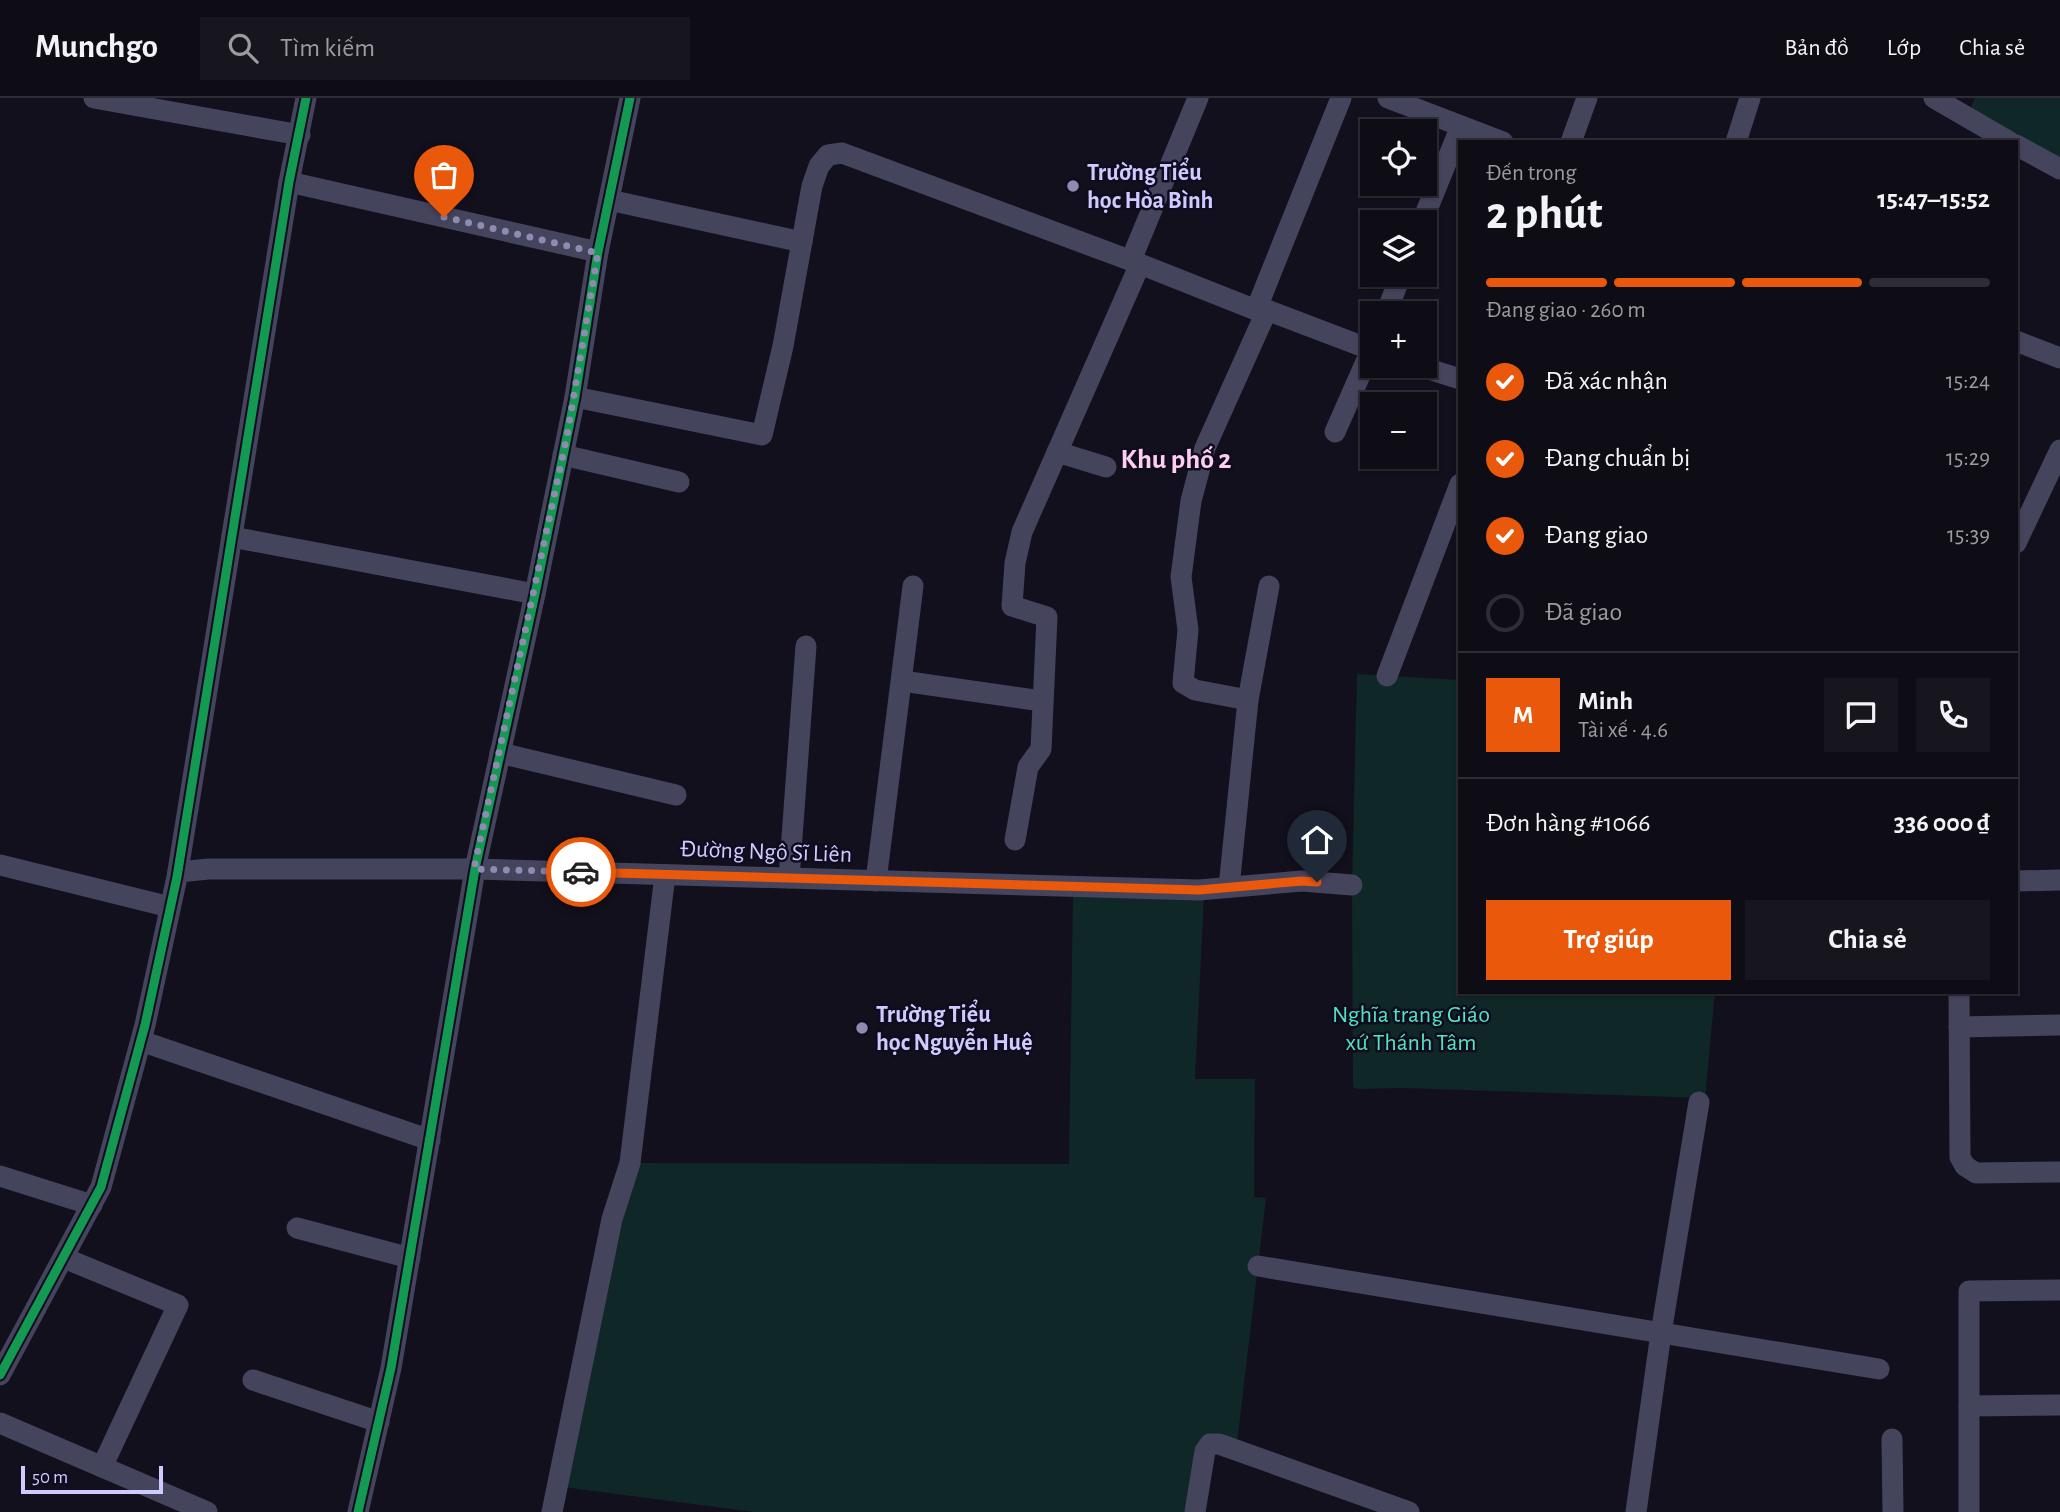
<!DOCTYPE html>
<html lang="vi">
<head>
<meta charset="utf-8">
<style>
  :root { --surface:#0e0c15; --page:#17151e; --text:#f1f3f6; --muted:#9b9ba0; --line:#2e2c34; --accent:#ea580c }
  body { margin:0; font-family:"Alegreya Sans",sans-serif; background:var(--page); color:var(--text); height:100vh; display:flex; flex-direction:column; font-size:26px; white-space:nowrap }
  * { box-sizing:border-box; margin:0 }
  p { font-size:23px; color:var(--muted) }
  .icon { flex:none; width:38px; height:38px; fill:none; stroke:currentColor; stroke-width:2; stroke-linecap:round; stroke-linejoin:round }
  .map { position:relative; flex:1; overflow:hidden }
  .drawer { position:absolute; left:1458px; top:42px; width:560px; height:854px; display:flex; flex-direction:column; background:var(--surface); border-radius:0px; box-shadow:0 2px 5px #0004,0 0 0 2px var(--line) }
  .drawer>* { flex:none }
  .controls { position:absolute; left:1360px; top:21px; display:grid; gap:14px }
  .controls a { display:grid; place-items:center; width:77px; height:77px; border-radius:0px; background:var(--surface); box-shadow:0 2px 5px #0004,0 0 0 2px var(--line); font-size:35px }
  .scale { position:absolute; left:21px; bottom:18px; width:142px; box-sizing:border-box; padding-left:7px; border:4px solid #d0cbff; border-top:0; font-size:19px; line-height:24px; white-space:nowrap; color:#d0cbff; -webkit-text-stroke:5px #0f0c20; paint-order:stroke }
  .pin { position:absolute; display:grid; place-items:center; width:60px; height:60px; color:#fff; margin:-72px -30px; border-radius:50% 50% 50% 0; rotate:-45deg; box-shadow:0 0 7px #0007 }
  .pin .icon { rotate:45deg }
  .courier { position:absolute; display:grid; place-items:center; width:70px; height:70px; margin:-35px; border:5px solid #ea580c; border-radius:50%; background:#fff; color:#222; box-shadow:0 2px 9px #0007 }
  .summary em { font-style:normal; font-weight:700 }
  .summary div { display:flex; flex-direction:column-reverse }
  .summary { display:flex; align-items:center; justify-content:space-between; height:119px; padding:0 28px }
  h1 { font-size:46px; font-weight:700; line-height:52px }
  .bar { display:grid; grid-template-columns:repeat(4,1fr); gap:10px 7px; align-content:center; height:84px; padding:0 28px }
  .bar i { height:9px; border-radius:5px; background:var(--line) }
  .bar .current { background:var(--accent) }
  .bar p { grid-column:span 4 }
  .line { display:flex; align-items:center; gap:18px; padding:0 28px; border-top:2px solid var(--line) }
  .line div { flex:1 }
  .round { display:grid; place-items:center; flex:none; width:74px; height:74px; border-radius:0px; background:var(--page) }
  ol { padding:0 28px; list-style:none }
  li { display:flex; align-items:center; gap:21px; height:77px }
  li p { margin-inline-start:auto }
  li .icon { padding:7px; border-radius:50%; background:var(--accent); color:#fff; stroke-width:4 }
  li:last-child { color:var(--muted) }
  li i { width:38px; height:38px; border:4px solid var(--line); border-radius:50% }
  .cta { display:flex; gap:14px; margin-top:auto; padding:14px 28px }
  .cta a { flex:1; height:80px; border-radius:0px; background:var(--accent); color:#fff; font-size:28px; font-weight:700; line-height:80px; text-align:center }
  .cta a+a { background:var(--page); color:var(--text) }
  header { display:flex; align-items:center; gap:42px; box-sizing:border-box; height:98px; padding:0 35px; background:var(--surface); border-bottom:2px solid var(--line) }
  header strong { font-size:33px }
  nav { display:flex; gap:38px; margin-inline-start:auto; font-size:24px }
  .search { width:490px; height:63px; background:var(--page); display:flex; align-items:center; gap:18px; box-sizing:border-box; padding:0 24px; border-radius:0px; color:var(--muted); font-size:26px }
  .map>svg:first-child { display:block }
  .green { fill:#0f2727 }
  .lines { fill:none; stroke-linecap:round; stroke-linejoin:round }
  .minor { stroke:#45445d; stroke-width:21 }
  .cycleway-casing { stroke:#0f0c20; stroke-width:13 }
  .cycleway { stroke:#139951; stroke-width:9 }
  .done { stroke:#8e8ab0; stroke-width:7; stroke-dasharray:0 12.6 }
  .route { stroke:#ea580c; stroke-width:9 }
  .poi-dot { fill:#8e8ab0; stroke:#0f0c20; stroke-width:2.5 }
  .labels { text-anchor:middle; stroke-width:5; stroke-linejoin:round; paint-order:stroke }
  .poi-label { font-size:24px; font-weight:bold; fill:#d0cbff; stroke:#0f0c20; text-anchor:start }
  .street-label { font-size:24px; fill:#d0cbff; stroke:#0f0c20 }
  .park-label { font-size:24px; fill:#52e4bd; stroke:#0f0c20 }
  .quarter-label { font-size:28px; font-weight:bold; fill:#ffcdee; stroke:#0f0c20 }
</style>
</head>
<body>
<header>
<strong>Munchgo</strong>
<div class="search"><svg class="icon" aria-label="search" viewBox="0 0 24 24"><circle cx="10" cy="10" r="6"/><path d="M15 15l6 6"/></svg>Tìm kiếm</div>
<nav><a>Bản đồ</a><a>Lớp</a><a>Chia sẻ</a></nav>
</header>
<div class="map">
<svg width="2060" height="1414" viewBox="0 0 2060 1414">
  <rect width="100%" height="100%" fill="#12101c"/>
  <!-- green -->
  <g class="green">
    <path d="M1975 0H2060V63L1969 13Z"/>
    <path d="M1357 576 1459 582 1460 894H1715L1705 1000 1402 990 1357 991 1353 989 1352 787Z"/>
    <path d="M1073 795 1204 799 1195 981H1255L1254 1099 1266 1100 1237 1345 1220 1340 1188 1414H754L563 1389 619 1122 637 1065 1069 1066Z"/>
  </g>
  <g class="lines">
    <!-- minor -->
    <g class="minor">
      <path d="M94 0 300 37"/>
      <path d="M1388 0 1503 44"/>
      <path d="M1934 0 2010 44"/>
      <path d="M1571 44 1587 0"/>
      <path d="M1736 44 1750 0"/>
      <path d="M2016 47 2060 71"/>
      <path d="M289 84 598 154"/>
      <path d="M609 102 802 144"/>
      <path d="M1422 124 1461 28"/>
      <path d="M1131 162 1198 0"/>
      <path d="M1256 212 1341 0"/>
      <path d="M1386 215 1401 177"/>
      <path d="M2016 243 2060 260"/>
      <path d="M1419 268 1460 281"/>
      <path d="M575 299 762 337 783 248 812 88 819 68 828 57 842 55 1140 166 1256 212H1267L1372 252"/>
      <path d="M1335 334 1372 250"/>
      <path d="M1057 354 1106 369"/>
      <path d="M563 357 679 384"/>
      <path d="M232 439 535 496"/>
      <path d="M2016 445 2060 352"/>
      <path d="M1387 578 1460 386"/>
      <path d="M902 583 1042 603"/>
      <path d="M1248 602 1195 592 1183 585 1188 532 1181 479 1191 403 1205 350 1267 212"/>
      <path d="M500 655 676 697"/>
      <path d="M1015 742 1028 669 1041 651 1047 519 1012 508 1015 465 1022 434 1140 166"/>
      <path d="M0 767 170 809"/>
      <path d="M178 774 209 771H475L1199 792 1302 783 1352 787"/>
      <path d="M789 780 806 548"/>
      <path d="M876 783 913 488"/>
      <path d="M2016 783 2060 782"/>
      <path d="M1229 789 1248 602 1269 488"/>
      <path d="M1959 894 1960 1059 1965 1068 1976 1075 2060 1074"/>
      <path d="M1959 929 2060 927"/>
      <path d="M141 943 430 1042"/>
      <path d="M0 1078 92 1107"/>
      <path d="M297 1130 410 1160"/>
      <path d="M64 1160 178 1207 102 1369"/>
      <path d="M1258 1168 1879 1271"/>
      <path d="M0 1277 101 1089 145 927 177 779 289 84 306 0"/>
      <path d="M253 1282 379 1324"/>
      <path d="M1969 1308 2060 1307"/>
      <path d="M0 1325 207 1414"/>
      <path d="M1892 1341 1893 1414"/>
      <path d="M358 1414 391 1270 475 771 535 496 575 299 598 154 630 0"/>
      <path d="M552 1414 612 1121 630 1065 665 777"/>
      <path d="M1195 1414 1205 1353 1210 1346H1219L1409 1414"/>
      <path d="M1636 1414 1661 1235 1699 1004"/>
      <path d="M1969 1414V1193L2060 1192"/>
    </g>
    <!-- cycleway casing -->
    <g class="cycleway-casing">
      <g id="cycleway">
        <path d="M0 1277 101 1089 145 927 177 779 289 84 306 0"/>
        <path d="M358 1414 391 1270 475 771 535 496 575 299 598 154 630 0"/>
      </g>
    </g>
    <!-- cycleway -->
    <use href="#cycleway" class="cycleway"/>
  </g>
  <g class="lines">
    <!-- done -->
    <path class="done" d="M444 119 598 155 567 338 474 771 581 774"/>
    <!-- route -->
    <path class="route" d="M581 774 1199 792 1302 783 1317 784"/>
  </g>
  <!-- markers -->
  <g class="poi-dot">
    <circle cx="1073" cy="88" r="7"/>
    <circle cx="862" cy="930" r="7"/>
  </g>
  <g class="labels">
    <!-- poi labels -->
    <g class="poi-label">
      <text x="1087" y="82">Trường Tiểu<tspan x="1087" dy="28">học Hòa Bình</tspan></text>
      <text x="876" y="924">Trường Tiểu<tspan x="876" dy="28">học Nguyễn Huệ</tspan></text>
    </g>
    <!-- street labels -->
    <g class="street-label">
      <text transform="translate(766 753) rotate(2)" y="8">Đường Ngô Sĩ Liên</text>
    </g>
    <!-- park labels -->
    <g class="park-label">
      <text x="1411" y="924">Nghĩa trang Giáo<tspan x="1411" dy="28">xứ Thánh Tâm</tspan></text>
    </g>
    <!-- quarter labels -->
    <g class="quarter-label">
      <text x="1176" y="370">Khu phố 2</text>
    </g>
  </g>
</svg>
<div class="controls">
<a><svg class="icon" aria-label="locate" viewBox="0 0 24 24"><circle cx="12" cy="12" r="6"/><path d="M12 2v4M12 18v4M2 12h4M18 12h4"/></svg></a>
<a><svg class="icon" aria-label="layers" viewBox="0 0 24 24"><path d="M12 4l9 5-9 5-9-5zM3 14l9 5 9-5"/></svg></a>
<a>+</a>
<a>−</a>
</div>
<div class="scale">50 m</div>
<div class="pin" style="left:444px;top:119px;background:#ea580c"><svg class="icon" aria-label="bag" viewBox="0 0 24 24"><path d="M5 8h14l-1 12H6zM9 8a3 3 0 0 1 6 0"/></svg></div>
<div class="pin" style="left:1317px;top:784px;background:#1f2937"><svg class="icon" aria-label="home" viewBox="0 0 24 24"><path d="M3 11l9-7 9 7M6 9v11h12V9"/></svg></div>
<div class="courier" style="left:581px;top:774px"><svg class="icon" aria-label="car" viewBox="0 0 24 24"><path d="M5 17H2v-5l4-1 3-4h7l3 4 3 1v5h-3M9 17h6M6 11h13"/><circle cx="7" cy="17" r="2"/><circle cx="17" cy="17" r="2"/></svg></div>
<section class="drawer">
<div class="summary"><div><h1>2 phút</h1><p>Đến trong</p></div><em>15:47–15:52</em></div>
<div class="bar"><i class="current"></i><i class="current"></i><i class="current"></i><i></i><p>Đang giao · 260 m</p></div>
<ol>
<li><svg class="icon" aria-label="check" viewBox="0 0 24 24"><path d="M5 12l5 5 9-10"/></svg>Đã xác nhận<p>15:24</p></li>
<li><svg class="icon" aria-label="check" viewBox="0 0 24 24"><path d="M5 12l5 5 9-10"/></svg>Đang chuẩn bị<p>15:29</p></li>
<li><svg class="icon" aria-label="check" viewBox="0 0 24 24"><path d="M5 12l5 5 9-10"/></svg>Đang giao<p>15:39</p></li>
<li><i></i>Đã giao</li>
</ol>
<div class="line" style="height:126px"><b class="round" style="background:var(--accent);color:#fff">M</b><div><b>Minh</b><p>Tài xế · 4.6</p></div><a class="round"><svg class="icon" aria-label="chat" viewBox="0 0 24 24"><path d="M4 5h16v11H9l-5 4z"/></svg></a><a class="round"><svg class="icon" aria-label="phone" viewBox="0 0 24 24"><path d="M5 4h4l2 5-3 2q2 4 5 5l2-3 5 2v4C11 20 4 13 5 4z"/></svg></a></div>
<div class="line" style="height:91px"><div>Đơn hàng #1066</div><b>336 000 ₫</b></div>
<div class="cta"><a>Trợ giúp</a><a>Chia sẻ</a></div>
</section>
</div>
</body>
</html>
